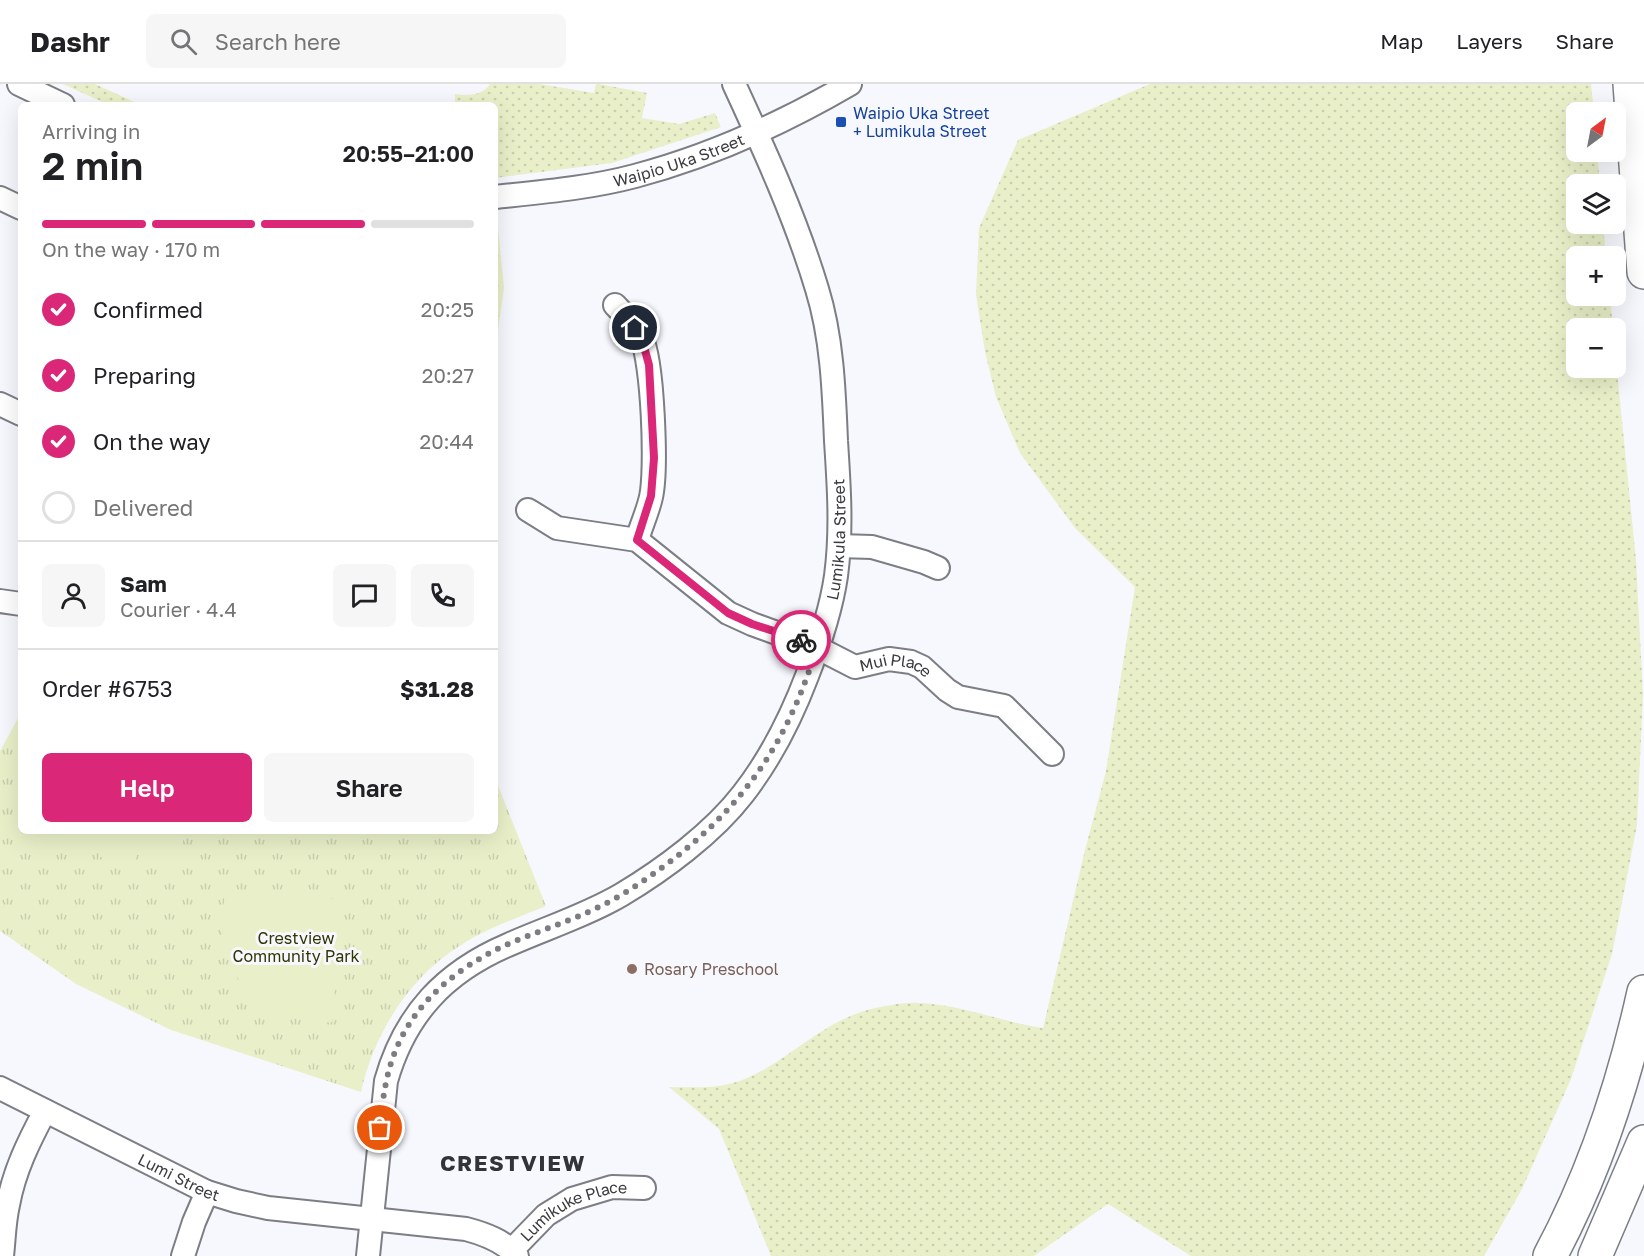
<!DOCTYPE html>
<html lang="en">
<head>
<meta charset="utf-8">
<style>
  :root { --surface:#fff; --page:#f6f6f6; --text:#202124; --muted:#757577; --line:#e0e0e0; --accent:#db2777 }
  body { margin:0; font-family:"Golos Text",sans-serif; background:var(--page); color:var(--text); height:100vh; display:flex; flex-direction:column; font-size:22px; white-space:nowrap }
  * { box-sizing:border-box; margin:0 }
  p { font-size:20px; color:var(--muted) }
  .icon { flex:none; width:33px; height:33px; fill:none; stroke:currentColor; stroke-width:2; stroke-linecap:round; stroke-linejoin:round }
  .map { position:relative; flex:1; overflow:hidden }
  .panel { position:absolute; left:18px; top:18px; width:480px; height:732px; display:flex; flex-direction:column; background:var(--surface); border-radius:9px; box-shadow:0 6px 24px #0002 }
  .panel>* { flex:none }
  .needle { width:39px; rotate:32deg }
  .buttons { position:absolute; left:1566px; top:18px; display:grid; gap:12px }
  .buttons a { display:grid; place-items:center; width:60px; height:60px; border-radius:9px; background:var(--surface); box-shadow:0 6px 24px #0002; font-size:30px }
  .pin { position:absolute; display:grid; place-items:center; width:51px; height:51px; color:#fff; margin:-26px; border:3px solid #fff; border-radius:50%; box-shadow:0 2px 6px #0007 }
  .courier { position:absolute; display:grid; place-items:center; width:60px; height:60px; margin:-30px; border:4px solid #db2777; border-radius:50%; background:#fff; color:#222; box-shadow:0 2px 8px #0007 }
  .summary em { font-style:normal; font-weight:600 }
  .summary div { display:flex; flex-direction:column-reverse }
  .summary { display:flex; align-items:center; justify-content:space-between; height:102px; padding:0 24px }
  h1 { font-size:39px; font-weight:600; line-height:45px }
  .bar { display:grid; grid-template-columns:repeat(4,1fr); gap:9px 6px; align-content:center; height:72px; padding:0 24px }
  .bar i { height:8px; border-radius:4px; background:var(--line) }
  .bar .selected { background:var(--accent) }
  .bar p { grid-column:span 4 }
  .line { display:flex; align-items:center; gap:15px; padding:0 24px; border-top:2px solid var(--line) }
  .line div { flex:1 }
  .round { display:grid; place-items:center; flex:none; width:63px; height:63px; border-radius:9px; background:var(--page) }
  ol { padding:0 24px; list-style:none }
  li { display:flex; align-items:center; gap:18px; height:66px }
  li p { margin-inline-start:auto }
  li .icon { padding:6px; border-radius:50%; background:var(--accent); color:#fff; stroke-width:4 }
  li:last-child { color:var(--muted) }
  li i { width:33px; height:33px; border:3px solid var(--line); border-radius:50% }
  .action { display:flex; gap:12px; margin-top:auto; padding:12px 24px }
  .action a { flex:1; height:69px; border-radius:9px; background:var(--accent); color:#fff; font-size:24px; font-weight:600; line-height:69px; text-align:center }
  .action a+a { background:var(--page); color:var(--text) }
  header { display:flex; align-items:center; gap:36px; box-sizing:border-box; height:84px; padding:0 30px; background:var(--surface); border-bottom:2px solid var(--line) }
  header strong { font-size:28px }
  nav { display:flex; gap:33px; margin-inline-start:auto; font-size:21px }
  .search { width:420px; height:54px; background:var(--page); display:flex; align-items:center; gap:15px; box-sizing:border-box; padding:0 21px; border-radius:9px; color:var(--muted); font-size:22px }
  .map>svg:first-child { display:block }
  .grass { fill:url(#grass-dots) }
  .park { fill:url(#park-tufts) }
  .garden { fill:#e9f0c9 }
  .lines { fill:none; stroke-linecap:round; stroke-linejoin:round }
  .minor-casing { stroke:#7b7e84; stroke-width:26 }
  .highway-casing { stroke:#7b7e84; stroke-width:36 }
  .minor { stroke:#fff; stroke-width:22 }
  .highway { stroke:#fff; stroke-width:33 }
  .done { stroke:#7c7d81; stroke-width:6; stroke-dasharray:0 10.8 }
  .route { stroke:#db2777; stroke-width:8 }
  .transit-dot { fill:#1a4fb4; stroke:#f6f8fe; stroke-width:2 }
  .education-dot { fill:#8d6e63; stroke:#f6f8fe; stroke-width:2 }
  .labels { text-anchor:middle; stroke-width:6; stroke-linejoin:round; paint-order:stroke }
  .transit-label { font-size:16px; fill:#164399; stroke:#f6f8fe; text-anchor:start }
  .street-label { font-size:16px; fill:#3a3b3e; stroke:#f6f8fe }
  .park-label { font-size:16px; fill:#303501; stroke:#f6f8fe }
  .education-label { font-size:16px; fill:#785e54; stroke:#f6f8fe; text-anchor:start }
  .district-label { font-size:22px; font-weight:bold; letter-spacing:1.5px; fill:#313439; stroke:#f6f8fe }
</style>
</head>
<body>
<header>
<strong>Dashr</strong>
<div class="search"><svg class="icon" aria-label="search" viewBox="0 0 24 24"><circle cx="10" cy="10" r="6"/><path d="M15 15l6 6"/></svg>Search here</div>
<nav><a>Map</a><a>Layers</a><a>Share</a></nav>
</header>
<div class="map">
<svg width="1644" height="1172" viewBox="0 0 1644 1172">
  <defs>
    <pattern id="grass-dots" width="8" height="8" patternUnits="userSpaceOnUse" patternTransform="scale(1.5)"><rect width="8" height="8" fill="#e9f0c9"/><path d="M2 2h.1M6 6h.1" fill="none" stroke="#c9cfae" stroke-width="1.8" stroke-linecap="round"/></pattern>
    <pattern id="park-tufts" width="24" height="20" patternUnits="userSpaceOnUse" patternTransform="scale(1.5)"><rect width="24" height="20" fill="#e9f0c9"/><path d="M3 7l-1-3M5 7V3M7 7l1-3M15 17l-1-3M17 17v-4M19 17l1-3" fill="none" stroke="#c9cfae"/></pattern>
  </defs>
  <rect width="100%" height="100%" fill="#f6f8fe"/>
  <!-- grass -->
  <g class="grass">
    <path d="M63 0H95L141 21H109Z"/>
    <path d="M490 0H540L594 9 596 0H599L647 9 642 34 679 40 715 29 721 43 612 79 495 94V21H455V10C468 12 482 12 490 0Z"/>
    <path d="M1150 0H1591L1594 28H1576V68H1597L1600 100H1576V140H1603L1606 172H1576V212H1610L1613 244H1576V284H1616V277L1636 476 1643 611 1637 741 1612 870 1571 995 1522 1105 1484 1172H1191L1108 1120 1034 1172H771L719 1045 669 1003C690 1003 712 1005 733 999 779 986 815 942 864 927 878 923 904 918 918 919 961 920 1001 938 1043 944L1085 766 1106 687 1135 503 1075 444 1020 369 996 313 985 268 976 211 979 144 1018 56Z"/>
  </g>
  <!-- park -->
  <g class="park">
    <path d="M498 144 504 204 495 268V145Z"/>
    <path d="M21 629V747H495V694L546 822C517 834 485 845 458 863 408 895 374 950 361 1008L171 946 76 900 0 847V667Z"/>
  </g>
  <!-- garden -->
  <g class="garden">
    <path d="M32 747H54L53 764 31 762Z"/>
    <path d="M69 747H91L89 768 67 766Z"/>
    <path d="M102 747H139L136 777 100 773Z"/>
    <path d="M147 747H184L181 781 144 778Z"/>
    <path d="M227 805 343 816 332 938C254 942 206 879 227 805Z"/>
  </g>
  <g class="lines">
    <!-- minor casing -->
    <g class="minor-casing">
      <g id="minor">
        <path d="M19 0 63 21"/>
        <path id="s1" d="M495 113C542 108 590 104 635 92 711 72 783 39 850 0"/>
        <path d="M0 114 21 124"/>
        <path d="M615 221C625 231 634 241 641 253 653 276 657 386 651 413 648 427 641 442 637 456"/>
        <path d="M0 320 21 330"/>
        <path id="s2" d="M528 426 557 444 637 456 728 529 752 540 818 564 855 583 889 575 911 578 922 583 947 606 958 613 1004 622 1052 670"/>
        <path d="M839 462 872 463 924 478 938 484"/>
        <path d="M0 517 21 520"/>
        <path id="s3" d="M0 1004 207 1108 236 1117 268 1124 466 1145C485 1150 504 1157 517 1172"/>
        <path id="s4" d="M512 1166 546 1131 572 1115 612 1103 644 1104"/>
        <path d="M2 1172C4 1155 4 1138 8 1121 14 1087 29 1057 45 1027"/>
        <path d="M183 1172 194 1138 207 1108"/>
        <path id="s5" d="M368 1172 386 997C405 930 445 888 508 861 546 844 585 832 621 811 663 786 713 749 743 710 771 674 791 634 807 592 820 559 831 526 836 492 842 447 839 402 836 357 834 307 832 253 817 205 796 135 765 67 734 0"/>
      </g>
    </g>
    <!-- highway casing -->
    <g class="highway-casing">
      <g id="highway">
        <path d="M1630 0 1644 188"/>
        <path d="M1550 1172C1594 1090 1624 999 1644 908"/>
        <path d="M1595 1172 1644 1058"/>
      </g>
    </g>
    <!-- minor -->
    <use href="#minor" class="minor"/>
    <!-- highway -->
    <use href="#highway" class="highway"/>
  </g>
  <g class="lines">
    <!-- done -->
    <path class="done" d="M380 1044C382 1020 385 996 393 973 412 920 456 884 506 861 538 847 571 837 603 821 623 811 642 798 660 785 716 745 762 694 791 631 802 609 809 586 818 564L801 556"/>
    <!-- route -->
    <path class="route" d="M635 244 642 255 649 281 654 374 651 412 637 456 728 529 752 540 801 556"/>
  </g>
  <!-- markers -->
  <rect class="transit-dot" x="835" y="32" width="12" height="12" rx="3"/>
  <circle class="education-dot" cx="632" cy="885" r="6"/>
  <g class="labels">
    <!-- transit labels -->
    <g class="transit-label">
      <text x="853" y="35">Waipio Uka Street<tspan x="853" dy="18">+ Lumikula Street</tspan></text>
    </g>
    <!-- street labels -->
    <g class="street-label">
      <text dy="6" stroke="none"><textPath href="#s1" startOffset="188">Waipio Uka Street</textPath></text>
      <text dy="6" stroke="none"><textPath href="#s5" startOffset="924">Lumikula Street</textPath></text>
      <text dy="6" stroke="none"><textPath href="#s2" startOffset="412">Mui Place</textPath></text>
      <text dy="6" stroke="none"><textPath href="#s3" startOffset="200">Lumi Street</textPath></text>
      <text dy="6" stroke="none"><textPath href="#s4" startOffset="76">Lumikuke Place</textPath></text>
    </g>
    <!-- park labels -->
    <g class="park-label">
      <text x="296" y="860">Crestview<tspan x="296" dy="18">Community Park</tspan></text>
    </g>
    <!-- education labels -->
    <g class="education-label">
      <text x="644" y="891">Rosary Preschool</text>
    </g>
    <!-- district labels -->
    <g class="district-label">
      <text x="513" y="1087">CRESTVIEW</text>
    </g>
  </g>
</svg>
<div class="buttons">
<a><svg class="needle" viewBox="-14 -14 28 28"><path d="M0-13l5 13h-10z" fill="#e53935"/><path d="M0 13l5-13h-10z" fill="#757577"/></svg></a>
<a><svg class="icon" aria-label="layers" viewBox="0 0 24 24"><path d="M12 4l9 5-9 5-9-5zM3 14l9 5 9-5"/></svg></a>
<a>+</a>
<a>−</a>
</div>
<div class="pin" style="left:380px;top:1044px;background:#ea580c"><svg class="icon" aria-label="bag" viewBox="0 0 24 24"><path d="M5 8h14l-1 12H6zM9 8a3 3 0 0 1 6 0"/></svg></div>
<div class="pin" style="left:635px;top:244px;background:#1f2937"><svg class="icon" aria-label="home" viewBox="0 0 24 24"><path d="M3 11l9-7 9 7M6 9v11h12V9"/></svg></div>
<div class="courier" style="left:801px;top:556px"><svg class="icon" aria-label="bike" viewBox="0 0 24 24"><circle cx="6" cy="16" r="4"/><circle cx="18" cy="16" r="4"/><path d="M6 16l4-8h5l3 8M10 8l3 8H6M13 5h3"/></svg></div>
<section class="panel">
<div class="summary"><div><h1>2 min</h1><p>Arriving in</p></div><em>20:55–21:00</em></div>
<div class="bar"><i class="selected"></i><i class="selected"></i><i class="selected"></i><i></i><p>On the way · 170 m</p></div>
<ol>
<li><svg class="icon" aria-label="check" viewBox="0 0 24 24"><path d="M5 12l5 5 9-10"/></svg>Confirmed<p>20:25</p></li>
<li><svg class="icon" aria-label="check" viewBox="0 0 24 24"><path d="M5 12l5 5 9-10"/></svg>Preparing<p>20:27</p></li>
<li><svg class="icon" aria-label="check" viewBox="0 0 24 24"><path d="M5 12l5 5 9-10"/></svg>On the way<p>20:44</p></li>
<li><i></i>Delivered</li>
</ol>
<div class="line" style="height:108px"><a class="round"><svg class="icon" aria-label="person" viewBox="0 0 24 24"><circle cx="12" cy="8" r="4"/><path d="M4 21q1-7 8-7t8 7"/></svg></a><div><b>Sam</b><p>Courier · 4.4</p></div><a class="round"><svg class="icon" aria-label="chat" viewBox="0 0 24 24"><path d="M4 5h16v11H9l-5 4z"/></svg></a><a class="round"><svg class="icon" aria-label="phone" viewBox="0 0 24 24"><path d="M5 4h4l2 5-3 2q2 4 5 5l2-3 5 2v4C11 20 4 13 5 4z"/></svg></a></div>
<div class="line" style="height:78px"><div>Order #6753</div><b>$31.28</b></div>
<div class="action"><a>Help</a><a>Share</a></div>
</section>
</div>
</body>
</html>
